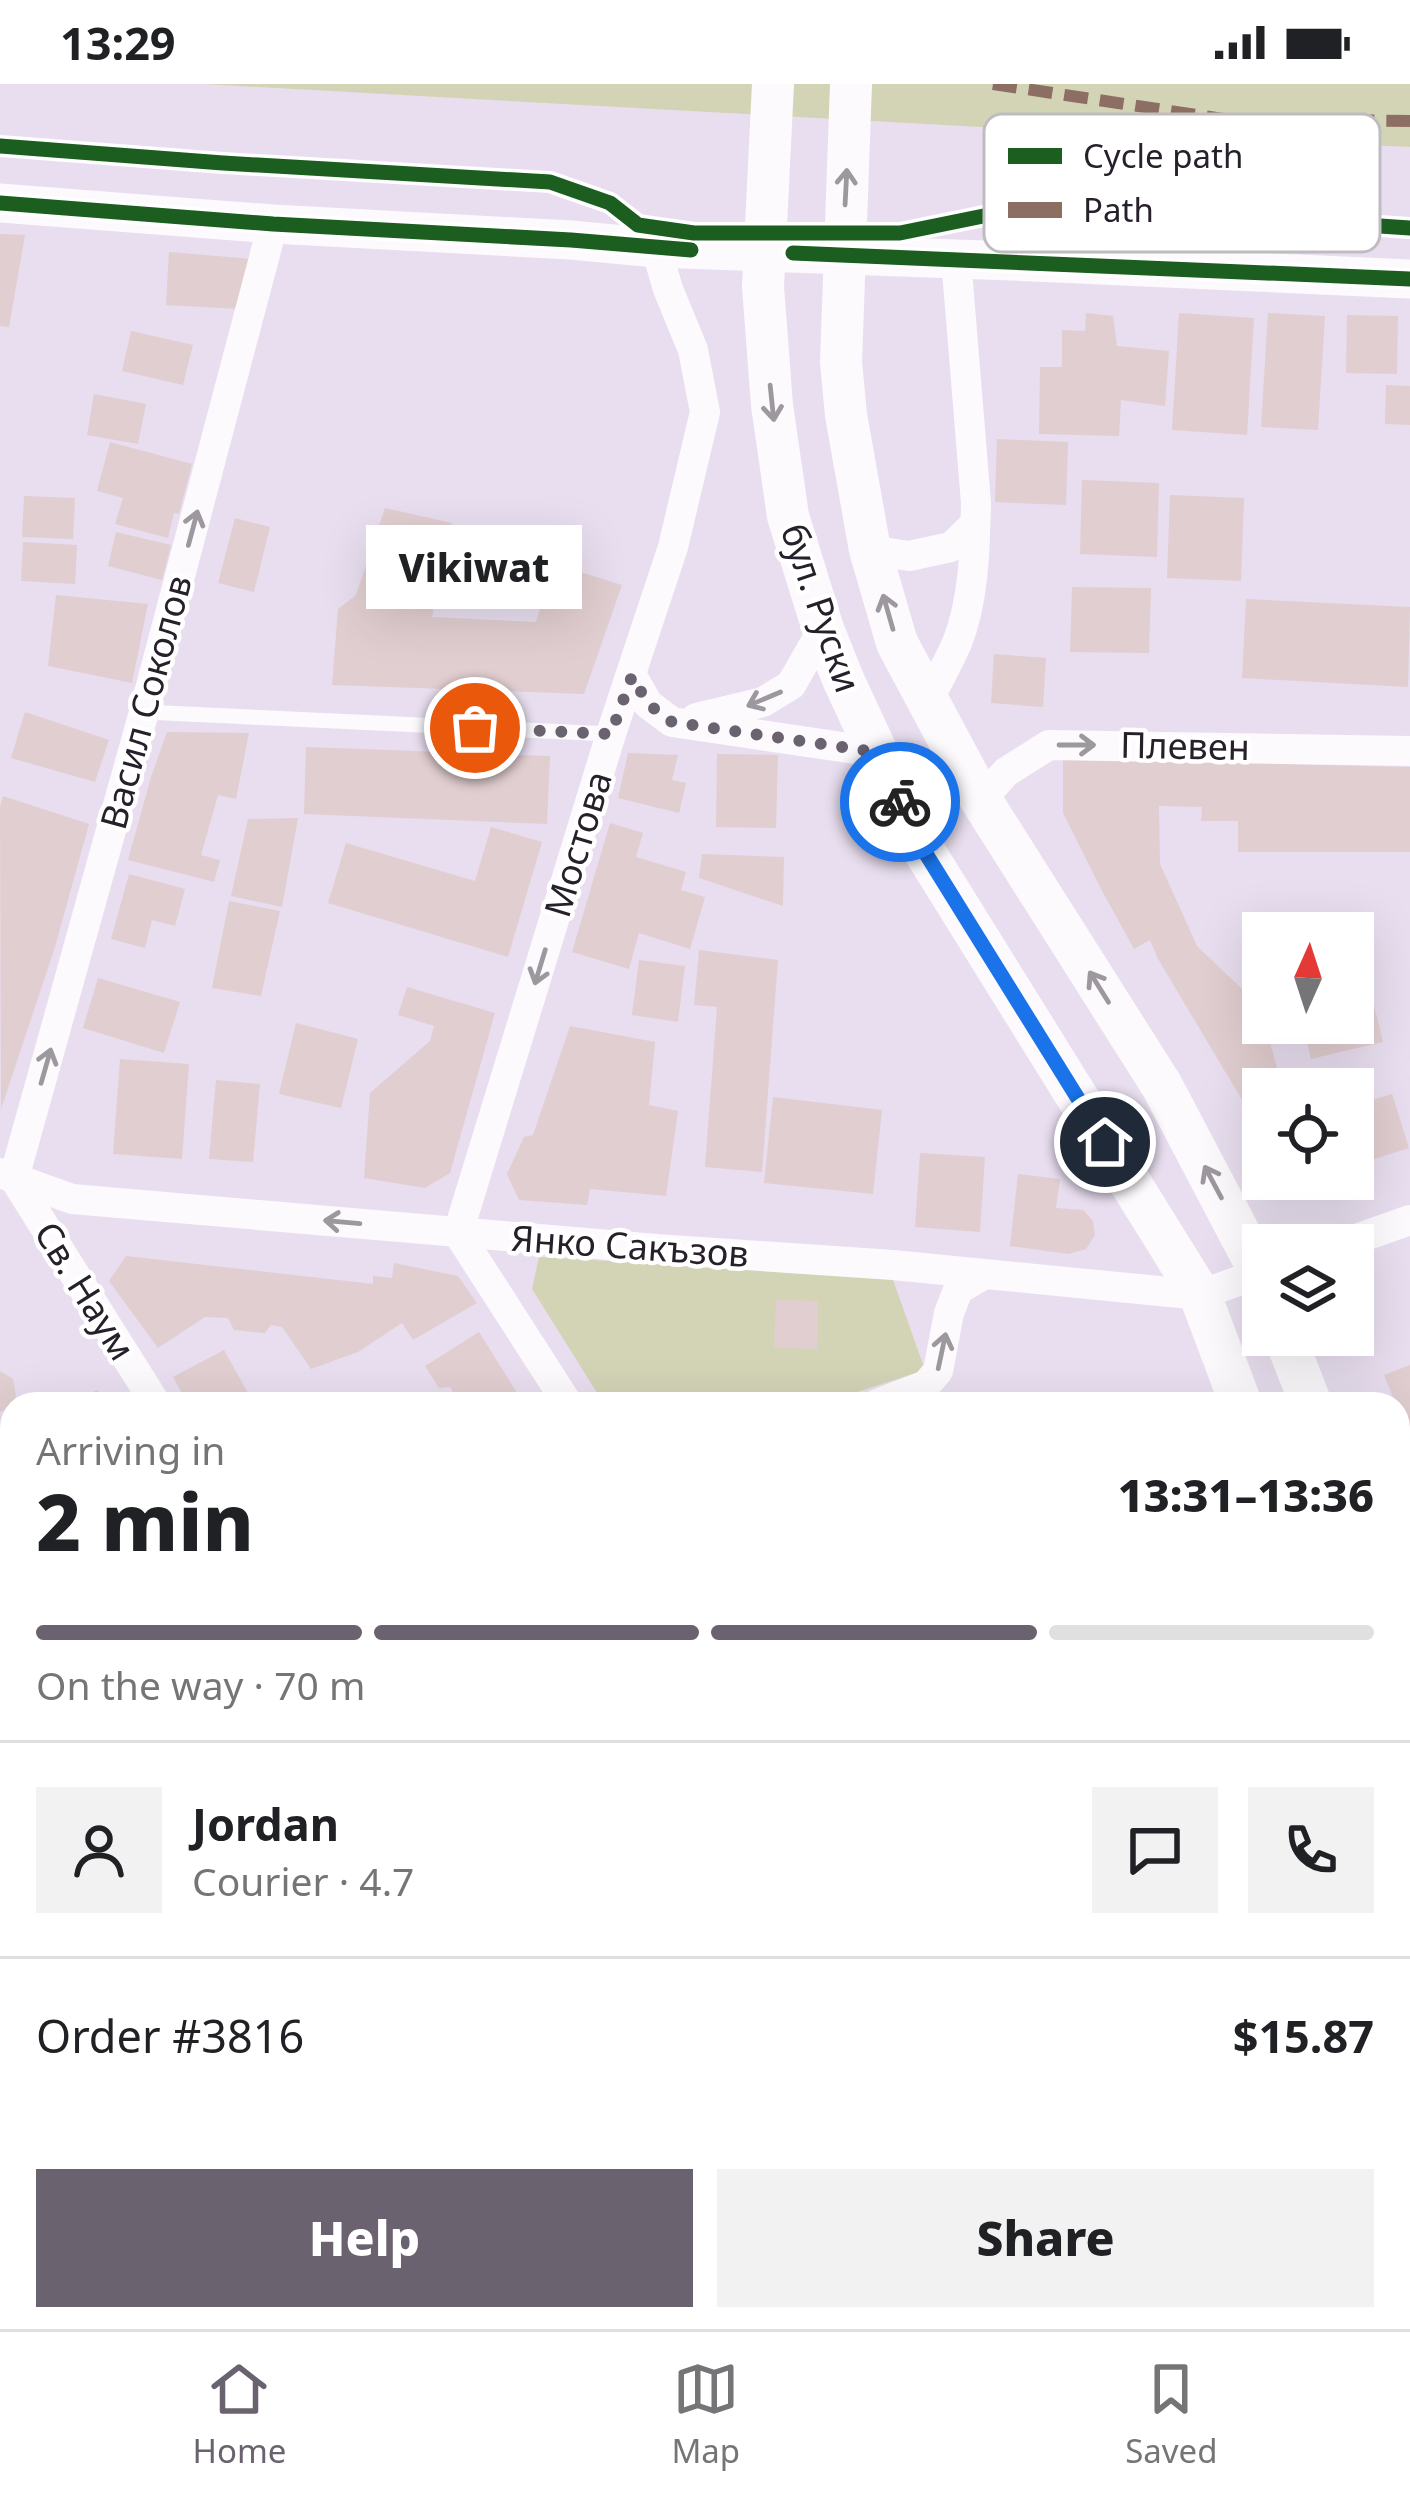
<!DOCTYPE html>
<html lang="en">
<head>
<meta charset="utf-8">
<style>
  :root { --surface:#fff; --page:#f2f2f2; --text:#202124; --muted:#757577; --line:#e0e0e0; --accent:#6b6270 }
  body { margin:0; font-family:"Noto Sans",sans-serif; background:var(--page); color:var(--text); height:100vh; display:flex; flex-direction:column; font-size:45px; white-space:nowrap }
  * { box-sizing:border-box; margin:0 }
  p { font-size:39px; color:var(--muted) }
  .icon { flex:none; width:66px; height:66px; fill:none; stroke:currentColor; stroke-width:2; stroke-linecap:round; stroke-linejoin:round }
  .map { position:relative; flex:1; overflow:hidden }
  .drawer { position:absolute; left:0px; top:1308px; width:1410px; height:939px; display:flex; flex-direction:column; background:var(--surface); border-radius:36px 36px 0 0; box-shadow:0 12px 48px #0002 }
  .drawer>* { flex:none }
  .needle { width:78px; rotate:3deg }
  .fabs { position:absolute; left:1242px; top:828px; display:grid; gap:24px }
  .fabs a { display:grid; place-items:center; width:132px; height:132px; border-radius:0px; background:var(--surface); box-shadow:0 12px 48px #0002; font-size:60px }
  .pin { position:absolute; display:grid; place-items:center; width:102px; height:102px; color:#fff; margin:-51px; border:6px solid #fff; border-radius:50%; box-shadow:0 3px 12px #0007 }
  .courier { position:absolute; display:grid; place-items:center; width:120px; height:120px; margin:-60px; border:9px solid #1a73e8; border-radius:50%; background:#fff; color:#222; box-shadow:0 3px 15px #0007 }
  .bubble { position:absolute; height:84px; border-radius:0px; background:var(--surface); box-shadow:0 12px 48px #0002; font-size:39px; font-weight:800; line-height:84px; text-align:center }
  .overview em { font-style:normal; font-weight:800 }
  .overview div { display:flex; flex-direction:column-reverse }
  .overview { display:flex; align-items:center; justify-content:space-between; height:204px; padding:0 36px }
  h1 { font-size:78px; font-weight:800; line-height:90px }
  .bar { display:grid; grid-template-columns:repeat(4,1fr); gap:18px 12px; align-content:center; height:144px; padding:0 36px }
  .bar i { height:15px; border-radius:9px; background:var(--line) }
  .bar .selected { background:var(--accent) }
  .bar p { grid-column:span 4 }
  .line { display:flex; align-items:center; gap:30px; padding:0 36px; border-top:3px solid var(--line) }
  .line div { flex:1 }
  .round { display:grid; place-items:center; flex:none; width:126px; height:126px; border-radius:0px; background:var(--page) }
  .primary-button { display:flex; gap:24px; margin-top:auto; padding:24px 36px }
  .primary-button a { flex:1; height:138px; border-radius:0px; background:var(--accent); color:#fff; font-size:48px; font-weight:800; line-height:138px; text-align:center }
  .primary-button a+a { background:var(--page); color:var(--text) }
  .status { display:flex; justify-content:space-between; align-items:center; height:84px; padding:0 60px; background:var(--surface); direction:ltr }
  .status svg { height:33px; fill:currentColor }
  .tabs { display:flex; justify-content:space-around; align-items:center; height:168px; border-top:3px solid var(--line); background:var(--surface); font-size:33px; color:var(--muted) }
  .tabs a { display:grid; justify-items:center; gap:6px }
  .tabs .selected { color:var(--accent) }
  .map>svg:first-child { display:block }
  .green { fill:#d3d4b6 }
  .building { fill:#e1ced0 }
  .lines { fill:none; stroke-linecap:round; stroke-linejoin:round }
  .service { stroke:#fcfafd; stroke-width:15 }
  .minor { stroke:#fcfafd; stroke-width:30 }
  .tertiary { stroke:#fcfafd; stroke-width:39 }
  .secondary { stroke:#fcfafd; stroke-width:42 }
  .quiet { stroke:#8d6e63; stroke-width:12; stroke-dasharray:24 12; stroke-linecap:butt }
  .cycleway-casing { stroke:#fff; stroke-width:22 }
  .cycleway { stroke:#1b5e20; stroke-width:15 }
  .oneway { stroke:#9c989e }
  .done { stroke:#6b6270; stroke-width:12; stroke-dasharray:0 21.6 }
  .route { stroke:#1a73e8; stroke-width:15 }
  .labels { text-anchor:middle; stroke-width:9; stroke-linejoin:round; paint-order:stroke }
  .street-label { font-size:36px; fill:#27202b; stroke:#fff }
  .key { fill:#fff; stroke:#bebcbf; stroke-width:3 }
  .key-label { font-size:33px; fill:#27202b }
</style>
</head>
<body>
<div class="status"><b>13:29</b><svg viewBox="0 0 49 12"><path d="M0 12V9h3v3zM5 12V6h3v6zM10 12V3h3v9zM15 12V0h3v12zM26 1h20v11H26zM47 4h2v5h-2z"/></svg></div>
<div class="map">
<svg width="1410" height="2245" viewBox="0 0 1410 2245">
  <rect width="100%" height="100%" fill="#e8deef"/>
  <!-- green -->
  <g class="green">
    <path d="M202 0H1410V63L980 43Z"/>
    <path d="M539 1173 892 1193 925 1286 820 1320H604L532 1205Z"/>
  </g>
  <!-- building -->
  <g class="building">
    <path d="M0 150 25 151 9 243 0 242Z"/>
    <path d="M169 168 252 175 239 225 166 221Z"/>
    <path d="M1086 229 1113 232 1117 262 1169 267 1165 322 1121 316 1119 352 1039 350 1040 283H1062V246L1085 247Z"/>
    <path d="M1179 229 1254 234 1247 351 1172 346Z"/>
    <path d="M1268 229 1325 232 1318 346 1261 343Z"/>
    <path d="M1347 231 1398 232 1397 290 1346 289Z"/>
    <path d="M131 247 193 261 183 301 122 287Z"/>
    <path d="M1386 301 1410 302V341L1385 340Z"/>
    <path d="M94 310 146 320 138 360 87 351Z"/>
    <path d="M997 355 1068 358 1066 421 995 418Z"/>
    <path d="M110 358 192 380 179 430 174 429 168 454 115 440 123 414 97 407Z"/>
    <path d="M1082 396 1159 399 1157 473 1080 470Z"/>
    <path d="M1170 411 1244 414 1241 497 1167 494Z"/>
    <path d="M24 412 75 414 73 455 22 453Z"/>
    <path d="M385 424 452 439 432 533 536 538 554 480 622 501 584 610 332 601 338 525 356 511Z"/>
    <path d="M235 434 270 443 254 508 218 499Z"/>
    <path d="M116 448 171 461 162 496 108 482Z"/>
    <path d="M23 458 77 461 75 500 21 497Z"/>
    <path d="M1072 503 1151 504 1149 569 1070 568Z"/>
    <path d="M56 511 148 520 132 599 48 582Z"/>
    <path d="M1246 515 1410 523 1408 603 1242 594Z"/>
    <path d="M994 570 1046 574 1043 623 991 619Z"/>
    <path d="M25 628 109 656 95 698 11 674Z"/>
    <path d="M167 648 249 649 236 715 218 711 201 771 220 776 214 798 128 776 151 693Z"/>
    <path d="M306 663 550 672 547 740 304 730Z"/>
    <path d="M628 669 678 671 672 696 686 699 679 729 618 714Z"/>
    <path d="M717 670 778 671 776 744 716 743Z"/>
    <path d="M1063 675 1410 683V768H1238V737H1201L1202 723 1159 722 1160 780 1197 862 1260 922 1283 1005H1263V1051L1158 875 1150 856 1134 865 1101 805 1063 729Z"/>
    <path d="M3 712 89 740 55 863 1 1025 0 723Z"/>
    <path d="M298 734 282 823 231 812 248 735Z"/>
    <path d="M610 739 643 749 636 773 686 788 681 806 705 813 690 865 639 849 629 885 572 868Z"/>
    <path d="M491 743 542 758 508 873 328 819 346 759 475 797Z"/>
    <path d="M702 770 784 773 783 822 699 794Z"/>
    <path d="M129 790 185 805 175 842 152 836 145 864 111 855Z"/>
    <path d="M229 817 280 827 261 912 212 904Z"/>
    <path d="M699 866 778 876 762 1088 705 1083 717 923 694 921Z"/>
    <path d="M639 876 685 882 678 938 632 931Z"/>
    <path d="M98 894 180 918 164 969 83 944Z"/>
    <path d="M407 903 495 929 450 1089 425 1104 364 1094 370 1009 430 957 434 942 398 931Z"/>
    <path d="M1373 917 1383 958 1311 975 1303 939H1353V922Z"/>
    <path d="M296 939 358 955 341 1024 279 1010Z"/>
    <path d="M570 942 655 958 649 1021 678 1027 666 1112 590 1105 587 1121 519 1116 507 1090 524 1053 533 1051Z"/>
    <path d="M120 975 189 980 182 1075 113 1070Z"/>
    <path d="M216 996 260 1000 253 1078 209 1075Z"/>
    <path d="M1392 1010 1409 1064 1353 1082V1022Z"/>
    <path d="M773 1013 882 1026 873 1110 764 1099Z"/>
    <path d="M920 1069 985 1073 980 1148 915 1143Z"/>
    <path d="M1018 1090 1060 1095 1056 1124 1083 1126 1093 1137 1095 1151 1086 1165 1068 1170 1010 1162Z"/>
    <path d="M126 1172 373 1200V1192L392 1194 394 1179 458 1192 477 1219 413 1256 402 1239 358 1268 311 1285 282 1243 271 1241 265 1249 234 1246 228 1234 205 1233 158 1264 109 1197Z"/>
    <path d="M776 1216 818 1217 817 1265 774 1264Z"/>
    <path d="M479 1248 524 1320H461L450 1303 439 1304 425 1282Z"/>
    <path d="M224 1266 254 1320H188L173 1293Z"/>
    <path d="M1410 1281V1355L1384 1291Z"/>
    <path d="M0 1287 13 1295 16 1312 7 1325 0 1328Z"/>
    <path d="M97 1306 107 1320H75Z"/>
    <path d="M12 1424V1458L0 1461V1426Z"/>
    <path d="M12 1477V1548L6 1552 0 1543V1483Z"/>
    <path d="M12 1568V1631L0 1637V1574Z"/>
    <path d="M1398 2043 1410 2073V2154L1398 2159Z"/>
    <path d="M0 2181 10 2182 9 2192H12V2238H4V2245H0Z"/>
    <path d="M21 2235H292L286 2245H24Z"/>
    <path d="M1037 2235H1282L1260 2245H1014Z"/>
  </g>
  <g class="lines">
    <!-- service -->
    <g class="service">
      <path d="M144 628 611 650"/>
      <path d="M1398 1975 1410 1970"/>
      <path d="M552 2245 570 2235"/>
    </g>
    <!-- minor -->
    <g class="minor">
      <path d="M870 466 909 472 951 463 975 440"/>
      <path d="M632 592 648 620 672 638 876 668"/>
      <path d="M927 618C937 599 948 579 957 559 974 516 975 465 976 419L956 174"/>
      <path d="M696 634 763 618 791 601 823 545"/>
      <path d="M981 716 1006 688 1049 661 1410 667"/>
      <path d="M0 1089 72 1115 656 1165 893 1181 1200 1211 1263 1188"/>
      <path d="M14 1094 144 628 273 140"/>
      <path d="M14 1094 156 1320"/>
      <path d="M458 1149 611 650 673 463 705 328 693 266 668 205 656 164"/>
      <path d="M458 1149 568 1320"/>
      <path d="M1339 1161 1410 1136"/>
      <path d="M877 1320 926 1301 938 1287 949 1229 958 1206 983 1191"/>
      <path d="M0 1676 12 1671"/>
      <path d="M0 1712 12 1731"/>
      <path d="M308 2235 310 2245"/>
    </g>
    <!-- tertiary -->
    <path class="tertiary" d="M0 119 273 140 571 156 656 164 1011 177 1410 195"/>
    <!-- secondary -->
    <g class="secondary">
      <path d="M773 0 763 203 772 321 788 432 823 545 843 595 918 757 1200 1211 1241 1320"/>
      <path d="M851 0 841 278 846 331 870 466 897 559 981 716 1162 1002 1263 1194"/>
      <path d="M1284 1251 1311 1320"/>
      <path d="M1398 1543 1410 1574"/>
      <path d="M1398 1771 1410 1805"/>
    </g>
    <!-- quiet -->
    <path class="quiet" d="M993 0 1223 35 1410 37"/>
    <!-- cycleway casing -->
    <g class="cycleway-casing">
      <g id="cycleway">
        <path d="M0 62 223 79 550 98 610 119 638 141 694 149H900L1008 127 1082 122 1410 144"/>
        <path d="M0 119 273 140 571 156 691 166"/>
        <path d="M793 169 1410 195"/>
      </g>
    </g>
    <!-- cycleway -->
    <use href="#cycleway" class="cycleway"/>
  </g>
  <!-- one-way arrows -->
  <defs><path id="oneway-shaft" d="M-6 0H5M1.5-3L5.5 0L1.5 3" fill="none" stroke-width="1.6" stroke-linecap="round" stroke-linejoin="round" transform="scale(3)"/></defs>
  <g class="oneway">
    <use href="#oneway-shaft" transform="translate(846 103) rotate(-87)"/>
    <use href="#oneway-shaft" transform="translate(772 319) rotate(84)"/>
    <use href="#oneway-shaft" transform="translate(193 444) rotate(-75)"/>
    <use href="#oneway-shaft" transform="translate(888 528) rotate(-106)"/>
    <use href="#oneway-shaft" transform="translate(764 615) rotate(157)"/>
    <use href="#oneway-shaft" transform="translate(1077 661)"/>
    <use href="#oneway-shaft" transform="translate(540 883) rotate(107)"/>
    <use href="#oneway-shaft" transform="translate(1099 903) rotate(-122)"/>
    <use href="#oneway-shaft" transform="translate(46 982) rotate(-74)"/>
    <use href="#oneway-shaft" transform="translate(1213 1098) rotate(-118)"/>
    <use href="#oneway-shaft" transform="translate(342 1138) rotate(-175)"/>
    <use href="#oneway-shaft" transform="translate(942 1267) rotate(-78)"/>
  </g>
  <g class="lines">
    <!-- done -->
    <path class="done" d="M475 644 611 650 632 592 648 620 672 638 876 668 900 718"/>
    <!-- route -->
    <path class="route" d="M900 718 918 757 1105 1058"/>
  </g>
  <g class="labels">
    <!-- street labels -->
    <g class="street-label">
      <text transform="translate(821 524) rotate(71)" y="13">бул. Руски</text>
      <text transform="translate(146 618) rotate(-75)" y="13">Васил Соколов</text>
      <text transform="translate(1185 662) rotate(1)" y="13">Плевен</text>
      <text transform="translate(578 760) rotate(-73)" y="13">Мостова</text>
      <text transform="translate(630 1162) rotate(4)" y="13">Янко Сакъзов</text>
      <text transform="translate(85 1207) rotate(58)" y="13">Св. Наум</text>
    </g>
  </g>
  <!-- legend -->
  <rect x="984" y="30" width="396" height="138" rx="18" class="key"/>
  <rect x="1008" y="64" width="54" height="16" fill="#1b5e20"/>
  <rect x="1008" y="118" width="54" height="16" fill="#8d6e63"/>
  <g class="key-label">
    <text x="1083" y="84">Cycle path</text>
    <text x="1083" y="138">Path</text>
  </g>
</svg>
<div class="fabs">
<a><svg class="needle" viewBox="-14 -14 28 28"><path d="M0-13l5 13h-10z" fill="#e53935"/><path d="M0 13l5-13h-10z" fill="#757577"/></svg></a>
<a><svg class="icon" aria-label="locate" viewBox="0 0 24 24"><circle cx="12" cy="12" r="6"/><path d="M12 2v4M12 18v4M2 12h4M18 12h4"/></svg></a>
<a><svg class="icon" aria-label="layers" viewBox="0 0 24 24"><path d="M12 4l9 5-9 5-9-5zM3 14l9 5 9-5"/></svg></a>
</div>
<div class="pin" style="left:475px;top:644px;background:#ea580c"><svg class="icon" aria-label="bag" viewBox="0 0 24 24"><path d="M5 8h14l-1 12H6zM9 8a3 3 0 0 1 6 0"/></svg></div>
<div class="pin" style="left:1105px;top:1058px;background:#1f2937"><svg class="icon" aria-label="home" viewBox="0 0 24 24"><path d="M3 11l9-7 9 7M6 9v11h12V9"/></svg></div>
<div class="courier" style="left:900px;top:718px"><svg class="icon" aria-label="bike" viewBox="0 0 24 24"><circle cx="6" cy="16" r="4"/><circle cx="18" cy="16" r="4"/><path d="M6 16l4-8h5l3 8M10 8l3 8H6M13 5h3"/></svg></div>
<div class="bubble" style="left:366px;top:441px;width:216px">Vikiwat</div>
<section class="drawer">
<div class="overview"><div><h1>2 min</h1><p>Arriving in</p></div><em>13:31–13:36</em></div>
<div class="bar"><i class="selected"></i><i class="selected"></i><i class="selected"></i><i></i><p>On the way · 70 m</p></div>
<div class="line" style="height:216px"><a class="round"><svg class="icon" aria-label="person" viewBox="0 0 24 24"><circle cx="12" cy="8" r="4"/><path d="M4 21q1-7 8-7t8 7"/></svg></a><div><b>Jordan</b><p>Courier · 4.7</p></div><a class="round"><svg class="icon" aria-label="chat" viewBox="0 0 24 24"><path d="M4 5h16v11H9l-5 4z"/></svg></a><a class="round"><svg class="icon" aria-label="phone" viewBox="0 0 24 24"><path d="M5 4h4l2 5-3 2q2 4 5 5l2-3 5 2v4C11 20 4 13 5 4z"/></svg></a></div>
<div class="line" style="height:156px"><div>Order #3816</div><b>$15.87</b></div>
<div class="primary-button"><a>Help</a><a>Share</a></div>
</section>
</div>
<nav class="tabs">
<a class="selected"><svg class="icon" aria-label="home" viewBox="0 0 24 24"><path d="M3 11l9-7 9 7M6 9v11h12V9"/></svg>Home</a>
<a><svg class="icon" aria-label="map" viewBox="0 0 24 24"><path d="M3 6l6-2 6 2 6-2v14l-6 2-6-2-6 2zM9 4v14M15 6v14"/></svg>Map</a>
<a><svg class="icon" aria-label="saved" viewBox="0 0 24 24"><path d="M7 4h10v16l-5-4-5 4z"/></svg>Saved</a>
</nav>
</body>
</html>
